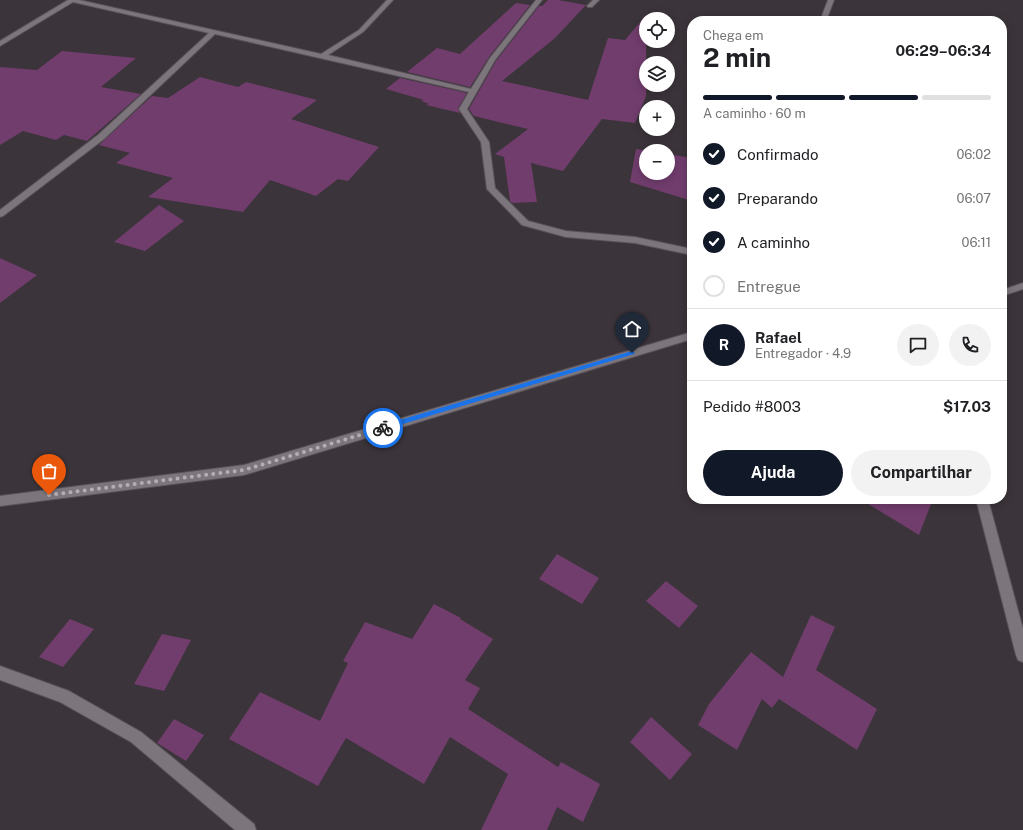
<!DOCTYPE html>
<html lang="pt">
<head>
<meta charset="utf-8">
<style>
  :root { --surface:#fff; --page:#f2f2f2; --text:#202124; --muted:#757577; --line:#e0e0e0; --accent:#111827 }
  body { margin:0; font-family:"Public Sans",sans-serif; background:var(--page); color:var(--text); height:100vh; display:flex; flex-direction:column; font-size:15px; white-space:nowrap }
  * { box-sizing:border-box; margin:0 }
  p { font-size:13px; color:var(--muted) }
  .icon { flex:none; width:22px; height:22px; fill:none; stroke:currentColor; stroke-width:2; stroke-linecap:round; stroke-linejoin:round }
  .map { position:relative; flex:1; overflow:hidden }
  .side { position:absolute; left:687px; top:16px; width:320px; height:488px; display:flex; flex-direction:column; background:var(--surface); border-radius:16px; box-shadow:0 2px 10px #0003 }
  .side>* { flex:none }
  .controls { position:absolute; left:639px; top:12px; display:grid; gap:8px }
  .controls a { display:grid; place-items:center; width:36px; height:36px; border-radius:50%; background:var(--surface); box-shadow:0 2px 10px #0003; font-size:20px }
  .pin { position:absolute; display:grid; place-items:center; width:34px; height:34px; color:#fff; margin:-41px -17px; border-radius:50% 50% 50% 0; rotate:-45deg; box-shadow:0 0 4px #0007 }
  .pin .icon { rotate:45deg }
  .courier { position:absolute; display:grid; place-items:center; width:40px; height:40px; margin:-20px; border:3px solid #1a73e8; border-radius:50%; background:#fff; color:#222; box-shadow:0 1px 5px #0007 }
  .headline em { font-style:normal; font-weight:700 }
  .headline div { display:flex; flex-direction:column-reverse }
  .headline { display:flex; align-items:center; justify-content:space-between; height:68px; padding:0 16px }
  h1 { font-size:26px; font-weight:700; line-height:30px }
  .bar { display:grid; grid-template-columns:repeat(4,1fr); gap:6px 4px; align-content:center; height:48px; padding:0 16px }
  .bar i { height:5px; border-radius:3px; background:var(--line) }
  .bar .on { background:var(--accent) }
  .bar p { grid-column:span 4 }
  .line { display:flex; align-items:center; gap:10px; padding:0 16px; border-top:1px solid var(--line) }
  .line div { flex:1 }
  .round { display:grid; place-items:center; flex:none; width:42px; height:42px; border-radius:21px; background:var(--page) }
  ol { padding:0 16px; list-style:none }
  li { display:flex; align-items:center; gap:12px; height:44px }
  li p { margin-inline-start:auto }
  li .icon { padding:4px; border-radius:50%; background:var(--accent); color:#fff; stroke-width:4 }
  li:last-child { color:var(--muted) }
  li i { width:22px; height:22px; border:2px solid var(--line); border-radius:50% }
  .primary-button { display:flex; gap:8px; margin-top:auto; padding:8px 16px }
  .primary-button a { flex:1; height:46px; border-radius:24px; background:var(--accent); color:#fff; font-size:16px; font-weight:700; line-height:46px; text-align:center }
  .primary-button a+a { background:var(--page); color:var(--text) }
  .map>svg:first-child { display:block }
  .building { fill:#713d6d }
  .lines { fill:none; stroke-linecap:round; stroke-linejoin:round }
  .minor-casing { stroke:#595258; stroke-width:2 }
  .minor { fill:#7d757c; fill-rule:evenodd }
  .route { fill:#1a73e8 }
  .done { stroke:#b4aeb3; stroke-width:4; stroke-dasharray:0 7.2 }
</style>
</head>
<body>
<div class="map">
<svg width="1023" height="830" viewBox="0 0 1023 830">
  <rect width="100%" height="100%" fill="#3b343a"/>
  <!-- building -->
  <g class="building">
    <path d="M548 0H558L586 5 555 38 502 81 588 100 608 38 625 40 646 15V96L635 123 602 119 563 171 531 163 537 202 512 203 510 201 504 157 495 154 528 129 474 116 469 109 496 61 539 6H542Z"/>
    <path d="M516 3 530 5 489 57 470 87 407 72 437 48 460 54Z"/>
    <path d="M62 51 136 58 101 87 141 94 87 141 64 135 56 140 23 131 0 145V67L37 70Z"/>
    <path d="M200 77 238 87 246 82 317 100 291 119 379 147 348 181 338 179 316 196 270 180 243 212 148 197 173 178 116 163 130 153 99 145 152 96 168 98Z"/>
    <path d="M400 78 467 93 458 108 460 113 426 105 429 104 421 101 424 100 386 89Z"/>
    <path d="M636 149 650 151H646V173H668V154L692 158V201L630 182Z"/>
    <path d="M159 205 184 221 145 251 114 242Z"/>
    <path d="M0 258 37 275 0 303Z"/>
    <path d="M860 499H933L919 535Z"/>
    <path d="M557 554 599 578 582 604 539 579Z"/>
    <path d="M666 581 698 606 679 628 646 601Z"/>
    <path d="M434 604 461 618 460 619 493 639 465 680 480 688 468 709 558 767 561 762 600 784 583 822 557 807 547 830H481L508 774 450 737 424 784 346 738 318 786 229 739 260 692 320 721 348 663 343 661 365 622 412 639Z"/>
    <path d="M811 615 835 627 816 670 877 709 857 750 779 699 772 708 762 699 737 750 698 725 709 704 751 652 783 677Z"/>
    <path d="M70 619 94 629 63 667 39 657Z"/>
    <path d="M162 634 191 640 164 691 134 684Z"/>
    <path d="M651 717 692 754 670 780 630 742Z"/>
    <path d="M174 719 204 735 186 761 157 743Z"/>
  </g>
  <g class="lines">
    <!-- minor casing -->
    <g class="minor-casing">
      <g id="minor">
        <path d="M68 0H79L321 54 359 30 387 0H393L363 32 328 55 471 89 490 58 536 0H542L495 60 467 109 489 142 495 188 528 221 566 231 635 237 692 249V255L635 243 566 237 522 225 487 189 481 142 459 109 469 92 215 34 104 139 3 216 0 217V210L98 135 209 33 73 2 0 46V41Z"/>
        <path d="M593 0H599L592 7H588L587 6Z"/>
        <path d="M828 0H834L826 21H820Z"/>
        <path d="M1023 283V289L1002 296V290Z"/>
        <path d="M692 332V339L244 475 0 506V496L244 465Z"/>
        <path d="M976 499H988L1023 629V662L1018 660 1016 655Z"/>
        <path d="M0 666 69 691 141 732 254 824 256 830H235L131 742 60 702 0 680Z"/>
      </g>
    </g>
    <!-- minor -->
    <use href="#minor" class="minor"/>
  </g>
  <!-- route -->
  <path class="route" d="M632 351 635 353 634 354 383 430 380 428 383 425Z"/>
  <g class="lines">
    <!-- done -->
    <path class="done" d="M49 495 244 470 383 428"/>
  </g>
</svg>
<div class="controls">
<a><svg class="icon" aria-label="locate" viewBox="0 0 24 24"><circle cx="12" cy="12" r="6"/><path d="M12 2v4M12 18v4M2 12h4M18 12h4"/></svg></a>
<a><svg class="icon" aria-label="layers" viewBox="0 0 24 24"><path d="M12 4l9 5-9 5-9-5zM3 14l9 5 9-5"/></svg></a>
<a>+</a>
<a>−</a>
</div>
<div class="pin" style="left:49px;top:495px;background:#ea580c"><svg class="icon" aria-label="bag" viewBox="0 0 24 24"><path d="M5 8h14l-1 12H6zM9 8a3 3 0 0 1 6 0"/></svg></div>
<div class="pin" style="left:632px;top:353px;background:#1f2937"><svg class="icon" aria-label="home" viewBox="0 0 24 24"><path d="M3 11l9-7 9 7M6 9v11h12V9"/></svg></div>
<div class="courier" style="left:383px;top:428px"><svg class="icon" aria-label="bike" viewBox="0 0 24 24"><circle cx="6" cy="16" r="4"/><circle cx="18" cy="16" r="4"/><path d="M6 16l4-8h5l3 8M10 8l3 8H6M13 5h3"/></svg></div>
<section class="side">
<div class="headline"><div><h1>2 min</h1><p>Chega em</p></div><em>06:29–06:34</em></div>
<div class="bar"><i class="on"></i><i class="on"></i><i class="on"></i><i></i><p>A caminho · 60 m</p></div>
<ol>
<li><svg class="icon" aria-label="check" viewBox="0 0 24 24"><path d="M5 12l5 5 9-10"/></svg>Confirmado<p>06:02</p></li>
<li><svg class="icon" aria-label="check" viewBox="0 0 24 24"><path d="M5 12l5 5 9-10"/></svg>Preparando<p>06:07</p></li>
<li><svg class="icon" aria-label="check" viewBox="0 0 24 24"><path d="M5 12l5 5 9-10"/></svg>A caminho<p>06:11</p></li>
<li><i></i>Entregue</li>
</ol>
<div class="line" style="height:72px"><b class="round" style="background:var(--accent);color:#fff">R</b><div><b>Rafael</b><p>Entregador · 4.9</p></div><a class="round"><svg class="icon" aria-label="chat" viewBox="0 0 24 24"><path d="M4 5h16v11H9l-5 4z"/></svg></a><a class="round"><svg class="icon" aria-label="phone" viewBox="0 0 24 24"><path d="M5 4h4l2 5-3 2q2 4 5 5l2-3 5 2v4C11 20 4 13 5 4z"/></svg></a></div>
<div class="line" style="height:52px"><div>Pedido #8003</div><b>$17.03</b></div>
<div class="primary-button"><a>Ajuda</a><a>Compartilhar</a></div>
</section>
</div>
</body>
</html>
